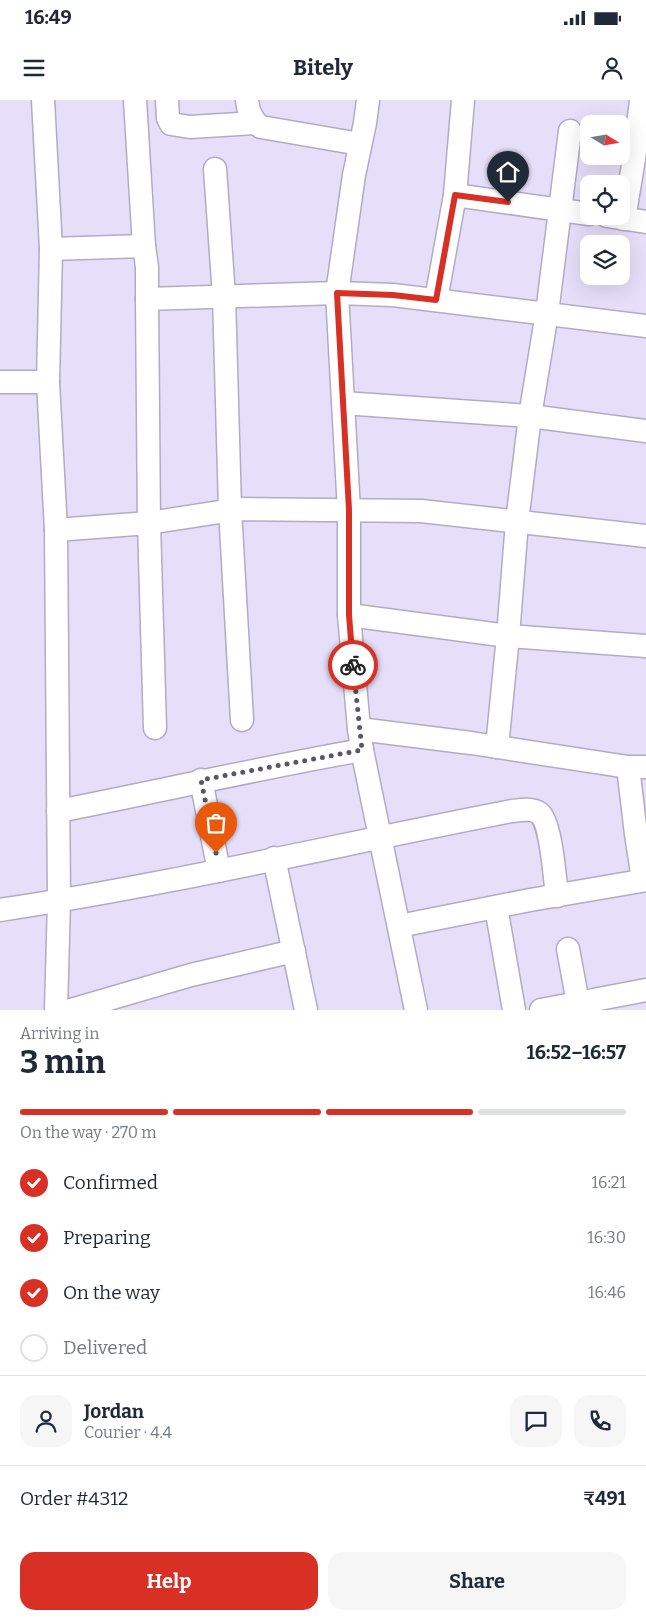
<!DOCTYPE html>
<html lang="en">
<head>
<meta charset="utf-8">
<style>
  :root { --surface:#fff; --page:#f6f6f7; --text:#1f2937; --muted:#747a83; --line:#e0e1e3; --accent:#d93025 }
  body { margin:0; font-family:Bitter,serif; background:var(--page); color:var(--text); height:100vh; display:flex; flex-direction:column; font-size:19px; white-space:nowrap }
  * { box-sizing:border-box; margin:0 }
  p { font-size:16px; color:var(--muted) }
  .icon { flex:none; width:28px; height:28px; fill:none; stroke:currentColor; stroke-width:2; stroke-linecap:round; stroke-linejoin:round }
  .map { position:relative; height:910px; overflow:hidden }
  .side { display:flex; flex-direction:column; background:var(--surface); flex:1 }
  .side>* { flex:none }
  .needle { width:32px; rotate:101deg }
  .buttons { position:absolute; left:580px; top:15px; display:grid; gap:10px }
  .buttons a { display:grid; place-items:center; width:50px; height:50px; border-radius:10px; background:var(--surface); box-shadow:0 5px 20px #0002; font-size:25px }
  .pin { position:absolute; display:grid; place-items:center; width:42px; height:42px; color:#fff; margin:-51px -21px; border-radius:50% 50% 50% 0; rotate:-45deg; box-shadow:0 0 5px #0007 }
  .pin .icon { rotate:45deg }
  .courier { position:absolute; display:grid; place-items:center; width:50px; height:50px; margin:-25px; border:4px solid #d93025; border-radius:50%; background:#fff; color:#222; box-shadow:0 1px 6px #0007 }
  .overview em { font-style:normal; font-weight:700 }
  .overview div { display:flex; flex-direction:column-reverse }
  .overview { display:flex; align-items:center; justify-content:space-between; height:85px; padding:0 20px }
  h1 { font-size:32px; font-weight:700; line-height:38px }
  .bar { display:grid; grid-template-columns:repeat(4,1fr); gap:8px 5px; align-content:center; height:60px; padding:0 20px }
  .bar i { height:6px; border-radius:4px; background:var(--line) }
  .bar .selected { background:var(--accent) }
  .bar p { grid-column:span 4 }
  .line { display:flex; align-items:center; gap:12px; padding:0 20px; border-top:1px solid var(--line) }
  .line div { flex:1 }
  .round { display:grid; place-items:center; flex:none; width:52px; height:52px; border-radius:15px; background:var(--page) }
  ol { padding:0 20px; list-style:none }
  li { display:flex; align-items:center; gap:15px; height:55px }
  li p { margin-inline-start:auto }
  li .icon { padding:5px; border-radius:50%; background:var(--accent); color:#fff; stroke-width:4 }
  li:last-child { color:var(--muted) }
  li i { width:28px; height:28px; border:2px solid var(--line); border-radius:50% }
  .action { display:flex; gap:10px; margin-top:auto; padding:10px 20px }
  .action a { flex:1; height:58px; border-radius:15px; background:var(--accent); color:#fff; font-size:20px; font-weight:700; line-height:58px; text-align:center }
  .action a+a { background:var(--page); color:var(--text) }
  .status { display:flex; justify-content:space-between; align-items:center; height:35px; padding:0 25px; background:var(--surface); direction:ltr }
  .status svg { height:14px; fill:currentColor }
  header { display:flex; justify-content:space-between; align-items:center; height:65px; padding:0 20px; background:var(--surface); font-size:22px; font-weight:700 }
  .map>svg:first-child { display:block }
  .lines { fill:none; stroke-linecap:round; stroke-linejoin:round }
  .minor-casing { stroke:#b2abc5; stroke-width:25 }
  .minor { stroke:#fff; stroke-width:22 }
  .done { stroke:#5b5666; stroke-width:5; stroke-dasharray:0 9 }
  .route { stroke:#d93025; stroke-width:6 }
</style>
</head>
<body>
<div class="status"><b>16:49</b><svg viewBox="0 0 49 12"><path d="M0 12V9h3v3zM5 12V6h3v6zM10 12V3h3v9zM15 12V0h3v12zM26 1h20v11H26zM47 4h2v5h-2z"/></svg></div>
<header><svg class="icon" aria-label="menu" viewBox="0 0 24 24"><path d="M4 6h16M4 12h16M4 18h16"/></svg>Bitely<svg class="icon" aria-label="person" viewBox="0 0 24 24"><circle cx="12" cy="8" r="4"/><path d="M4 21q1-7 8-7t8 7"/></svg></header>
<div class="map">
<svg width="646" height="910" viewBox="0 0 646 910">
  <rect width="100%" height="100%" fill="#e6dffa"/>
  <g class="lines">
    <!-- minor casing -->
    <g class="minor-casing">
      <g id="minor">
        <path d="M43 0 51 149 48 282 56 430 59 801 56 910"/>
        <path d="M135 0 144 146"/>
        <path d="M167 0 168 18 171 24 190 27 255 23"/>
        <path d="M247 0C248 10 252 21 261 27L360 44"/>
        <path d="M368 0 365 23 354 75 337 193 349 411V515L359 629 471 643 628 667H646"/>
        <path d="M215 69 224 196 230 409 242 620"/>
        <path d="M455 95 589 114"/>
        <path d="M607 116 646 122"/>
        <path d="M624 119 634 59 641 0"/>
        <path d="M51 149 144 146 147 167V199L337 193 393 195 646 226"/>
        <path d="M147 199 149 423 155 628"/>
        <path d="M436 200 455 95 463 0"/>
        <path d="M0 282H48"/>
        <path d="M343 303 530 316 646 331"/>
        <path d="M56 430 149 423 239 409 421 411 646 436"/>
        <path d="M349 515 508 536 646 546"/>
        <path d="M497 647 508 536 517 422 530 316 547 213 570 31"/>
        <path d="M362 650 416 910"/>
        <path d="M628 667 636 734 643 780"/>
        <path d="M201 680 219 771"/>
        <path d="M58 711C160 691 260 668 362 650L359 629"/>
        <path d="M274 758 306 910"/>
        <path d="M496 807 514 910"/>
        <path d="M0 810C172 784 341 744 512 711 520 710 532 708 539 713 551 721 555 780 557 796"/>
        <path d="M399 826 530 800 646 780"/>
        <path d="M568 849 578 903"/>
        <path d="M71 910 191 875 294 851"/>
        <path d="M541 910 646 890"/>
      </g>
    </g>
    <!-- minor -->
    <use href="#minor" class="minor"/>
  </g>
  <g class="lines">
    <!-- done -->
    <path class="done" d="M216 753 201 680 362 650 353 565"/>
    <!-- route -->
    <path class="route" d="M353 565 349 515V410L337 193 393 195 436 200 455 95 508 102"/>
  </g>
</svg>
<div class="buttons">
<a><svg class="needle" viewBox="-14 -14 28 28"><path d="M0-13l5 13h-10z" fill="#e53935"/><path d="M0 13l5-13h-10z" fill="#747a83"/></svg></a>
<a><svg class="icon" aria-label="locate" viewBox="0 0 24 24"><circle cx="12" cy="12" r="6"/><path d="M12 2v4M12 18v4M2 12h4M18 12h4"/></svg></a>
<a><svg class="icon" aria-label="layers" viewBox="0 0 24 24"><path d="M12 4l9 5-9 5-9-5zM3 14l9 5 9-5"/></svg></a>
</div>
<div class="pin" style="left:216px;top:753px;background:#ea580c"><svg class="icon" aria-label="bag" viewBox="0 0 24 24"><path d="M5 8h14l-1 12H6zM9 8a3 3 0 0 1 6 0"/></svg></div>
<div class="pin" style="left:508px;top:102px;background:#1f2937"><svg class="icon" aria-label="home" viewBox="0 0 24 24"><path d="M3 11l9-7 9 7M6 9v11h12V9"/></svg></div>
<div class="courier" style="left:353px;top:565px"><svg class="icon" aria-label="bike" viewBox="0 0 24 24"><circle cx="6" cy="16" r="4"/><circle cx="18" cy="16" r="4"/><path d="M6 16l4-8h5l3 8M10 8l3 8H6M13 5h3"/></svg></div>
</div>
<section class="side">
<div class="overview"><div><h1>3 min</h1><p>Arriving in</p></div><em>16:52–16:57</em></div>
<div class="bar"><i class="selected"></i><i class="selected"></i><i class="selected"></i><i></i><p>On the way · 270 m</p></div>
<ol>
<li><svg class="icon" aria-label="check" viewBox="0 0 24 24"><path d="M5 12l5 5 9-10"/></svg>Confirmed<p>16:21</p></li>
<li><svg class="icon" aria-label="check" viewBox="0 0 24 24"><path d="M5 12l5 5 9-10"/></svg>Preparing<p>16:30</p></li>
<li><svg class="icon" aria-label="check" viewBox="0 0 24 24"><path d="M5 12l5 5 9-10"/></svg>On the way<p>16:46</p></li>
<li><i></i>Delivered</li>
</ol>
<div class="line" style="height:90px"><a class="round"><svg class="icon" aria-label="person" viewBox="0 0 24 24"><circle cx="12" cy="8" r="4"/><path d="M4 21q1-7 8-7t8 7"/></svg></a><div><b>Jordan</b><p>Courier · 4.4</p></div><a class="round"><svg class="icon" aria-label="chat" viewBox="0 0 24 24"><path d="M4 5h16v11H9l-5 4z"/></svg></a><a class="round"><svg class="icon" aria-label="phone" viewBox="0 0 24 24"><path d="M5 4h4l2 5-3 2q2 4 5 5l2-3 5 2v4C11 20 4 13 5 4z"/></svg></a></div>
<div class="line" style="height:65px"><div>Order #4312</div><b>₹491</b></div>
<div class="action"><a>Help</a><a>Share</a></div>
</section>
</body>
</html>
